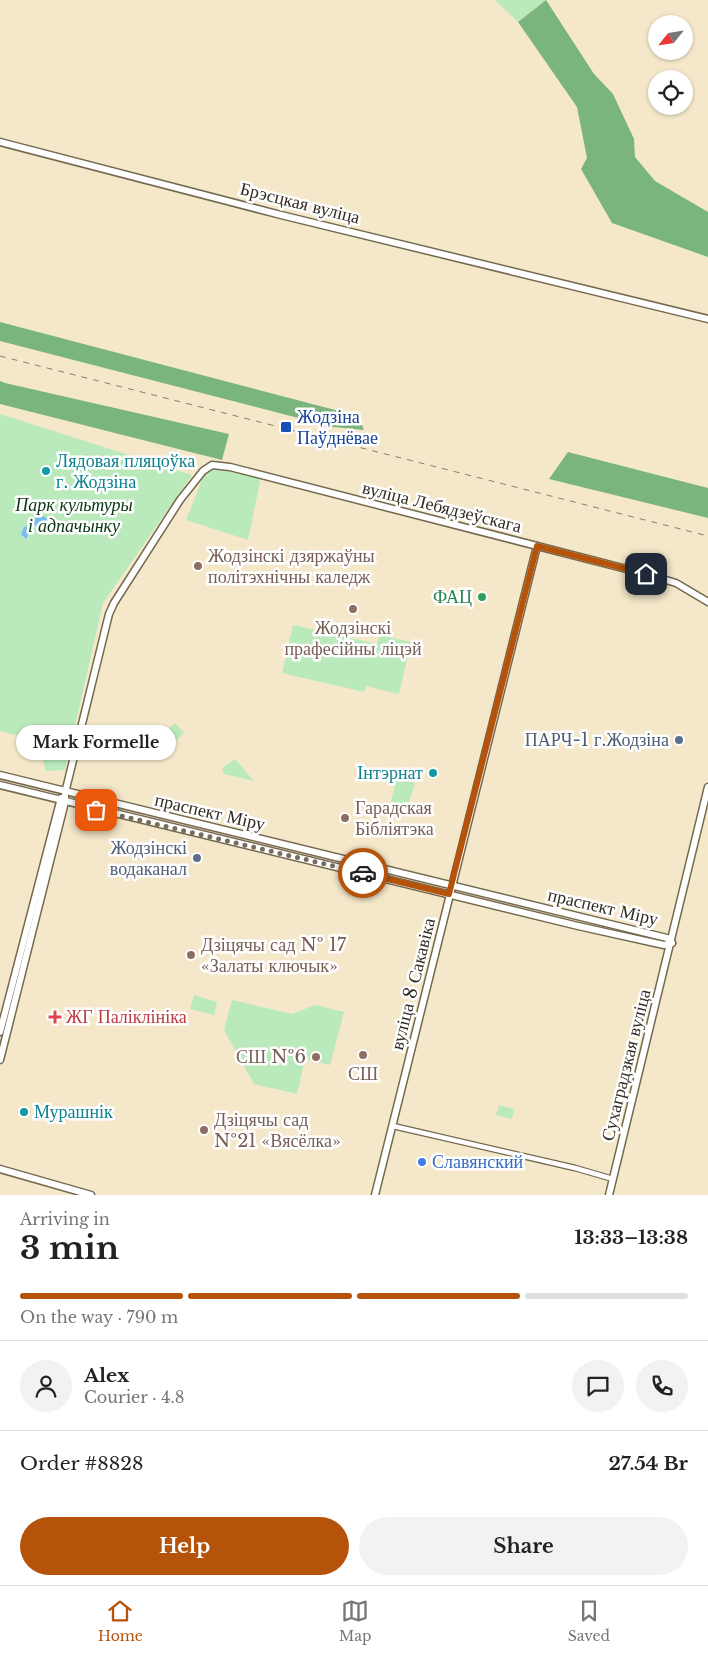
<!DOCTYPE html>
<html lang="en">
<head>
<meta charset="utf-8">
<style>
  :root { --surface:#fff; --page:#f2f2f2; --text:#222; --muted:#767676; --line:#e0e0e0; --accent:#b45309 }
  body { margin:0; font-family:"Libre Baskerville",serif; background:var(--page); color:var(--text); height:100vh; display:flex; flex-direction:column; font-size:19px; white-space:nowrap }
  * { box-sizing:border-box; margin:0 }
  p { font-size:16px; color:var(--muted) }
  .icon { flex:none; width:28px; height:28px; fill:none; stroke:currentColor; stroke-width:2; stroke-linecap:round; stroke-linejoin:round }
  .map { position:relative; height:1195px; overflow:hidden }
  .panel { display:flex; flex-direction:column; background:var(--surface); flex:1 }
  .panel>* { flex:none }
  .needle { width:32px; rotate:240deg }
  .buttons { position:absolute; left:648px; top:15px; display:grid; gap:10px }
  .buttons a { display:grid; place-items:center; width:45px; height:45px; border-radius:50%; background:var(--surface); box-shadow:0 1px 4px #0004; font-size:25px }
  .pin { position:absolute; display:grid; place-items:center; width:42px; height:42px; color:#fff; margin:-21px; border-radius:10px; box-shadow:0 2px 8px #0006 }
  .courier { position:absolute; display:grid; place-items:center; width:50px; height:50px; margin:-25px; border:4px solid #b45309; border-radius:50%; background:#fff; color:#222; box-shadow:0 1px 6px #0007 }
  .bubble { position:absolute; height:35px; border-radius:18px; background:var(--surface); box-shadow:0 1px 4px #0004; font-size:16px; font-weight:800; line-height:35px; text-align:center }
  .head em { font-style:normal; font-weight:800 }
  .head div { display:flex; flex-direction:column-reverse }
  .head { display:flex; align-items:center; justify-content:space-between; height:85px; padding:0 20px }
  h1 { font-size:32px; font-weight:800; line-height:38px }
  .bar { display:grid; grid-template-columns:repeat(4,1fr); gap:8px 5px; align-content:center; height:60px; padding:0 20px }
  .bar i { height:6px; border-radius:4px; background:var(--line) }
  .bar .on { background:var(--accent) }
  .bar p { grid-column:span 4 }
  .line { display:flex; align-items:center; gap:12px; padding:0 20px; border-top:1px solid var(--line) }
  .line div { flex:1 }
  .round { display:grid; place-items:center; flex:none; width:52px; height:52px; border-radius:26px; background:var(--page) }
  .primary-button { display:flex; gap:10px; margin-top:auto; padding:10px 20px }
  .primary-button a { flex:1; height:58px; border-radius:30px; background:var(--accent); color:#fff; font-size:20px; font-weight:800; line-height:58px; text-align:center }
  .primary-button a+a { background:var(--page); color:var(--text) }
  .tab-bar { display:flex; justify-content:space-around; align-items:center; height:70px; border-top:1px solid var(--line); background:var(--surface); font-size:14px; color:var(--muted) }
  .tab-bar a { display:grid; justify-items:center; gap:2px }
  .tab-bar .on { color:var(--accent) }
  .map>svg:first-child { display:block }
  .green { fill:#bae9bc }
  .forest { fill:#7bb57e }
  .water { fill:#79bcef }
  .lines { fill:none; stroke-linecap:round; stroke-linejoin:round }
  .street-casing { stroke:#74694e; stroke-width:7 }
  .secondary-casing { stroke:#74694e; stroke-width:9 }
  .street { stroke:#fff; stroke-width:4.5 }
  .secondary { stroke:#fff; stroke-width:6 }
  .rail { stroke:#877f6b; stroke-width:1; stroke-dasharray:6 6; stroke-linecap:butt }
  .done { stroke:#766e5c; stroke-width:5; stroke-dasharray:0 9 }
  .route { stroke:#b45309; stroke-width:6 }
  .transit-dot { fill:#1a4fb4; stroke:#fff; stroke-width:2 }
  .culture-dot { fill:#0f9aa8; stroke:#fff; stroke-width:2 }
  .education-dot { fill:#8d6e63; stroke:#fff; stroke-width:2 }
  .leisure-dot { fill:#2e9e5b; stroke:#fff; stroke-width:2 }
  .service-dot { fill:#5c6f8a; stroke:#fff; stroke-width:2 }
  .health-dot { fill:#e0444e; stroke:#fff; stroke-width:2 }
  .shop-dot { fill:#3f7fe0; stroke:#fff; stroke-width:2 }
  .labels { text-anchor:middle; stroke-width:5; stroke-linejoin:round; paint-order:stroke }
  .street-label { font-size:18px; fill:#312c21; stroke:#fff }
  .transit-label { font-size:18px; fill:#164399; stroke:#fff; text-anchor:start }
  .culture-label { font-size:18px; fill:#0d838f; stroke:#fff; text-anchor:start }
  .park-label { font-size:18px; font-style:italic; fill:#093510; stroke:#fff }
  .education-label { font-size:18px; fill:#785e54; stroke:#fff; text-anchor:start }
  .leisure-label { font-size:18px; fill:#27864d; stroke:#fff; text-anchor:end }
  .service-label { font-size:18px; fill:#4e5e75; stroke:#fff; text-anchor:end }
  .health-label { font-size:18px; fill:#be3a42; stroke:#fff; text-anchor:start }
  .shop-label { font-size:18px; fill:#366cbe; stroke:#fff; text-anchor:start }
</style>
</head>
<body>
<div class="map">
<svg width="708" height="1195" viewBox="0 0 708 1195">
  <rect width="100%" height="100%" fill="#f5e8ca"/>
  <!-- green -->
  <g class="green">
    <path d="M495 0H546L518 22Z"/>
    <path d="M0 414 192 475 103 603 65 770 46 771 42 758 46 743 0 731Z"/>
    <path d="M218 466 258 477 260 482 248 540 186 520 205 472Z"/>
    <path d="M293 625 377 644 380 635 411 642 399 694 366 686 364 692 282 673Z"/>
    <path d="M175 723 184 733 161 755 152 745Z"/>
    <path d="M235 759 254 781 224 774 222 768Z"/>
    <path d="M397 778 415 783 408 806 391 801Z"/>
    <path d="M194 995 217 1002 214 1015 190 1009Z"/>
    <path d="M232 1000 292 1014 315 1005 344 1012 330 1065 305 1059 297 1094 254 1084 224 1030Z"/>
    <path d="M499 1105 514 1109 512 1119 496 1115Z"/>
  </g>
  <!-- forest -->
  <g class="forest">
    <path d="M546 0 594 74 613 94 634 139 635 157 655 181 708 212V257L612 223 581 169 587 158 577 107 518 22Z"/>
    <path d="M0 322 358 416 364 430 333 427 0 341Z"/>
    <path d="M0 381 5 383 229 434 222 460 0 404Z"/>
    <path d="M568 452 708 488V518L549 479Z"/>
  </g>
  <!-- water -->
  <path class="water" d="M42 516 47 518 48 524 44 527 33 525 26 539 21 534 24 527 29 526 34 518Z"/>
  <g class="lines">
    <!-- street casing -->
    <g class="street-casing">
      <path id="street" d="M393 1126 575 1168 613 1179"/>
    </g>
    <!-- secondary casing -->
    <g class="secondary-casing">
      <g id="secondary">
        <path d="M0 142 281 215 708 319"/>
        <path d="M0 775 667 938 672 943"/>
        <path d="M0 785 578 926 664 945 672 943"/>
        <path d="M0 1032 61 798"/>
        <path d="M0 1060 65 802V793L109 614 114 603 180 500 203 471 212 465 230 467 646 574 676 583 708 602"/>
        <path d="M0 1169 91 1195"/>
        <path d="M375 1195 537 546"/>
        <path d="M609 1195 708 787"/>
      </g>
    </g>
    <!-- street -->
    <use href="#street" class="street"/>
    <!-- secondary -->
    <use href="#secondary" class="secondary"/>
    <!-- rail -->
    <path class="rail" d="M0 356 708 536"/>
  </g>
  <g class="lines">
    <!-- done -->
    <path class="done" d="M96 810 363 873"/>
    <!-- route -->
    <path class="route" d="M363 873 449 894 537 546 646 574"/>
  </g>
  <!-- markers -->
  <rect class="transit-dot" x="280" y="421" width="12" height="12" rx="2.5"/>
  <g class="culture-dot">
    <circle cx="46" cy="471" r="5"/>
    <circle cx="433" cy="773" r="5"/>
    <circle cx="24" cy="1112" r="5"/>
  </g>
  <g class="education-dot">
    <circle cx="198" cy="566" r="5"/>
    <circle cx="353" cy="609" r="5"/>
    <circle cx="345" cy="818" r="5"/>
    <circle cx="191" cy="955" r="5"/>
    <circle cx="363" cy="1055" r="5"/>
    <circle cx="316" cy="1057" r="5"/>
    <circle cx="204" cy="1130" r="5"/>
  </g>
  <circle class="leisure-dot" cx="482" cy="597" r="5"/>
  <g class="service-dot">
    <circle cx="679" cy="740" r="5"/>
    <circle cx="197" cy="858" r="5"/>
  </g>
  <path class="health-dot" d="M52.5 1009.5h5v5h5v5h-5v5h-5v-5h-5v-5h5z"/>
  <circle class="shop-dot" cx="422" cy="1162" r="5"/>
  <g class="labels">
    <!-- street labels -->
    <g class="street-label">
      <text transform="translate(300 203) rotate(14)" y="6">Брэсцкая вуліца</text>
      <text transform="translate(442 507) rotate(14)" y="6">вуліца Лебядзеўскага</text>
      <text transform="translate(210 812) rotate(13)" y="6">праспект Міру</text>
      <text transform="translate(603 907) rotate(13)" y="6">праспект Міру</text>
      <text transform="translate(413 984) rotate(-76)" y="6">вуліца 8 Сакавіка</text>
      <text transform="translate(626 1065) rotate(-76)" y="6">Сухаградзкая вуліца</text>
    </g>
    <!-- transit labels -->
    <g class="transit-label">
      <text x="297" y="423">Жодзіна<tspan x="297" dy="21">Паўднёвае</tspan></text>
    </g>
    <!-- culture labels -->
    <g class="culture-label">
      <text x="56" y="467">Лядовая пляцоўка<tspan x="56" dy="21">г. Жодзіна</tspan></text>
      <text x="423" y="779" text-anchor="end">Інтэрнат</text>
      <text x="34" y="1118">Мурашнік</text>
    </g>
    <!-- park labels -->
    <g class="park-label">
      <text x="74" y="511">Парк культуры<tspan x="74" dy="21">і адпачынку</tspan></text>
    </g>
    <!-- education labels -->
    <g class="education-label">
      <text x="208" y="562">Жодзінскі дзяржаўны<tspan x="208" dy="21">політэхнічны каледж</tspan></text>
      <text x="353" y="634" text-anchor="middle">Жодзінскі<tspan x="353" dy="21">прафесійны ліцэй</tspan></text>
      <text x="355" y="814">Гарадская<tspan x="355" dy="21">Бібліятэка</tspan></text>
      <text x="201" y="951">Дзіцячы сад № 17<tspan x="201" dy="21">«Залаты ключык»</tspan></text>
      <text x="306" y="1063" text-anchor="end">СШ №6</text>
      <text x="363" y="1080" text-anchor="middle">СШ</text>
      <text x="214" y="1126">Дзіцячы сад<tspan x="214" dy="21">№21 «Вясёлка»</tspan></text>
    </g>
    <!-- leisure labels -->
    <g class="leisure-label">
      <text x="472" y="603">ФАЦ</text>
    </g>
    <!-- service labels -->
    <g class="service-label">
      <text x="669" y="746">ПАРЧ-1 г.Жодзіна</text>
      <text x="187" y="854">Жодзінскі<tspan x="187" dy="21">водаканал</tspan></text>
    </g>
    <!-- health labels -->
    <g class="health-label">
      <text x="66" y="1023">ЖГ Паліклініка</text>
    </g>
    <!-- shop labels -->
    <g class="shop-label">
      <text x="432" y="1168">Славянский</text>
    </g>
  </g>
</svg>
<div class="buttons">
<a><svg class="needle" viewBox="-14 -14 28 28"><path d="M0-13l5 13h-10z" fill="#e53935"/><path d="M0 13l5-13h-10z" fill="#767676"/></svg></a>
<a><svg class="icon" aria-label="locate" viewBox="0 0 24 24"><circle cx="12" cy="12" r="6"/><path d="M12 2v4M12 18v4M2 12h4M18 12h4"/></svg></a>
</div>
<div class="pin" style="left:96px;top:810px;background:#ea580c"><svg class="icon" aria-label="bag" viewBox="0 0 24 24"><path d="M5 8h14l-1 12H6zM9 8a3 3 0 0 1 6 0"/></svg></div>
<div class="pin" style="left:646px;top:574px;background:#1f2937"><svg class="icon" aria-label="home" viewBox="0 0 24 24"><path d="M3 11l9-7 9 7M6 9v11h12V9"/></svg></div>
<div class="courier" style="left:363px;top:873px"><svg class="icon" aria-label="car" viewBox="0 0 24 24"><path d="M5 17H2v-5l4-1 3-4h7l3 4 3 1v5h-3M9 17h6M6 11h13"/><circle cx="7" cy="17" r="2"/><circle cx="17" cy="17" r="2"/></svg></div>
<div class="bubble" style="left:16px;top:725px;width:160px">Mark Formelle</div>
</div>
<section class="panel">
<div class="head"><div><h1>3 min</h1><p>Arriving in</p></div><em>13:33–13:38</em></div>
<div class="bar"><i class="on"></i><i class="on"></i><i class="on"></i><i></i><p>On the way · 790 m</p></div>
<div class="line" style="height:90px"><a class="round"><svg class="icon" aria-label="person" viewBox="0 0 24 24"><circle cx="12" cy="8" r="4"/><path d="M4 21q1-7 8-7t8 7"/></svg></a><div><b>Alex</b><p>Courier · 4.8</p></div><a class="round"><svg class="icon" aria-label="chat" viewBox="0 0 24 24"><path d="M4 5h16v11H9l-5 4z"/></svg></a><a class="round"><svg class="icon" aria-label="phone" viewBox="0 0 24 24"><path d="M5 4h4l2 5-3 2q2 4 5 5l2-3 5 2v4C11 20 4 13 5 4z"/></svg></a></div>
<div class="line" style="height:65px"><div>Order #8828</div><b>27.54 Br</b></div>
<div class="primary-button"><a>Help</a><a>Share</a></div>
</section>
<nav class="tab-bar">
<a class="on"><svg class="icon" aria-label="home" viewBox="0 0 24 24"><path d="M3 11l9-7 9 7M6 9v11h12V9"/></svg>Home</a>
<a><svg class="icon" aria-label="map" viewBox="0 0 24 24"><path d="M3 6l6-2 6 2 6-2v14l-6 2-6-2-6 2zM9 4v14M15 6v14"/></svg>Map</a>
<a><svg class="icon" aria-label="saved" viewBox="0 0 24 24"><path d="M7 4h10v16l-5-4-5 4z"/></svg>Saved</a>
</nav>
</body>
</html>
